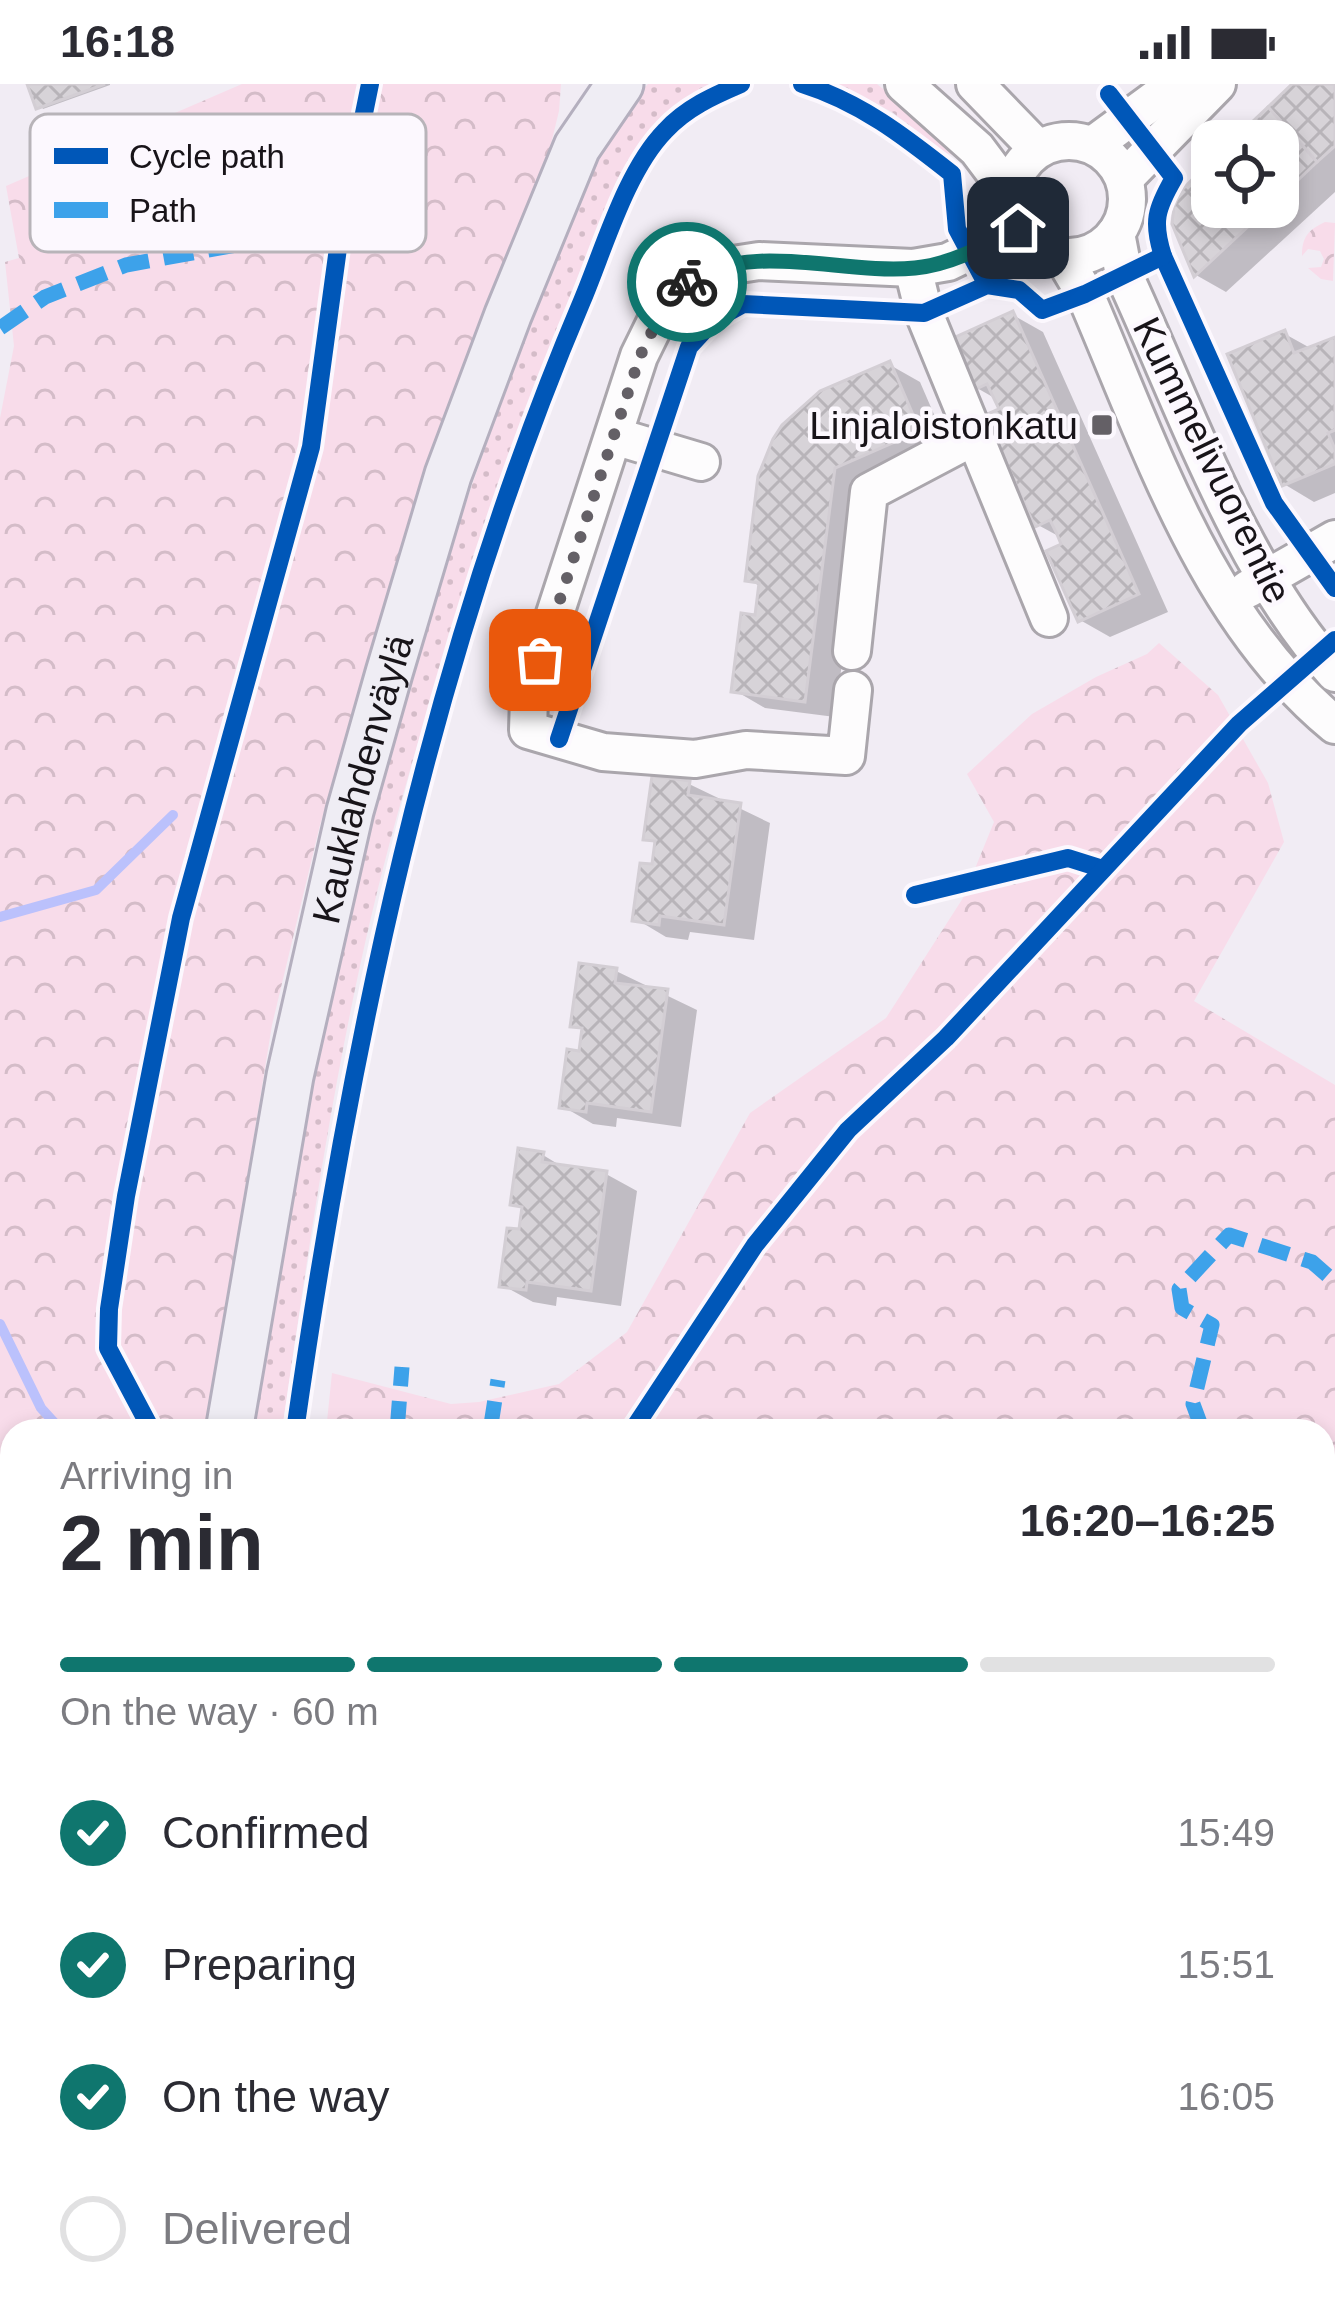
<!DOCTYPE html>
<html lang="en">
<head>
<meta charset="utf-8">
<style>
  :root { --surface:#fff; --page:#f2f2f3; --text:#2b2b33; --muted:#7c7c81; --line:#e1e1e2; --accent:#0f766e }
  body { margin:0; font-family:Helvetica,sans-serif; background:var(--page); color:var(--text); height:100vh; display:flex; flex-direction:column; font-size:45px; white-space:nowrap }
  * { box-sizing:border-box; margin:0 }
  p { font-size:39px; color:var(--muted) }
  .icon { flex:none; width:66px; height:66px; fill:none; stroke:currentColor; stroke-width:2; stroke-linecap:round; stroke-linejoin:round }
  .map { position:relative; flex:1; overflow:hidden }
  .drawer { position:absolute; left:0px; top:1335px; width:1335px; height:900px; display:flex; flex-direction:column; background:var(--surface); border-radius:36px 36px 0 0; box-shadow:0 6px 18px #0003 }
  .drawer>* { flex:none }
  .tools { position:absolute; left:1191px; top:36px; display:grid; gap:24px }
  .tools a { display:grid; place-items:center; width:108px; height:108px; border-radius:24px; background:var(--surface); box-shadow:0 6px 18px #0003; font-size:60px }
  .pin { position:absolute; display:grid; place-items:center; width:102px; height:102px; color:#fff; margin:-51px; border-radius:24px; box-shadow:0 6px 18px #0006 }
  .courier { position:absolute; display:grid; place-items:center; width:120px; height:120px; margin:-60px; border:9px solid #0f766e; border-radius:50%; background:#fff; color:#222; box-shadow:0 3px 15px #0007 }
  .overview em { font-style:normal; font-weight:800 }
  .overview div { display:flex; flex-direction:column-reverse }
  .overview { display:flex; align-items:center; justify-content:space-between; height:204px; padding:0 60px }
  h1 { font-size:78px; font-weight:800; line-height:90px }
  .bar { display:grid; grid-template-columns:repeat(4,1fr); gap:18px 12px; align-content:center; height:144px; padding:0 60px }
  .bar i { height:15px; border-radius:9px; background:var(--line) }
  .bar .selected { background:var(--accent) }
  .bar p { grid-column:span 4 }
  ol { padding:0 60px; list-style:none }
  li { display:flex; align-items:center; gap:36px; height:132px }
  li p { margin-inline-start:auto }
  li .icon { padding:12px; border-radius:50%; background:var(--accent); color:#fff; stroke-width:4 }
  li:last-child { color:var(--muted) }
  li i { width:66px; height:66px; border:6px solid var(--line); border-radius:50% }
  .status { display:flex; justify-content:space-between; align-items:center; height:84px; padding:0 60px; background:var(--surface); direction:ltr }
  .status svg { height:33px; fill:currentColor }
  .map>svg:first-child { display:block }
  .grass { fill:url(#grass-dots) }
  .forest { fill:url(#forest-crowns) }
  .shadow { fill:#0003 }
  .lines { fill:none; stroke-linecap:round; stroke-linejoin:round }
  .stream { stroke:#bbc1fc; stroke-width:10 }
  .building { fill:url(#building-cross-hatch); stroke:#d3ced4; stroke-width:3 }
  .minor-casing { stroke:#aaa6ac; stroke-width:42 }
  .major-casing { stroke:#b4afbe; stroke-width:51 }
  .minor { stroke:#fdfcfd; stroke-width:36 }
  .major { stroke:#efedf4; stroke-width:45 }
  .quiet { stroke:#3da2ea; stroke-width:15; stroke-dasharray:30 15; stroke-linecap:butt }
  .cycleway-casing { stroke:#fcf8fe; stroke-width:26 }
  .cycleway { stroke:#0057b8; stroke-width:18 }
  .done { stroke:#646066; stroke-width:12; stroke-dasharray:0 21.6 }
  .route { stroke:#0f766e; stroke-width:15 }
  .poi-dot { fill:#646066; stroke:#fcf8fe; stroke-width:4.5 }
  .labels { text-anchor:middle; stroke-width:9; stroke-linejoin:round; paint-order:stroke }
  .poi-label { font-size:39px; fill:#181419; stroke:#fcf8fe; text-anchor:end }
  .street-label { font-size:39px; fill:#181419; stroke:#fcf8fe }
  .key { fill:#fcf8fe; stroke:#b8b4b9; stroke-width:3 }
  .key-label { font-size:33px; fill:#181419 }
</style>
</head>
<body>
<div class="status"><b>16:18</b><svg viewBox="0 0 49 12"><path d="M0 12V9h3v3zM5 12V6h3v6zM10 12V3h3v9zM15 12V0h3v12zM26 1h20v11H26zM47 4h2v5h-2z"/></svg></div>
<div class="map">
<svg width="1335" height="2235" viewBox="0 0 1335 2235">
  <defs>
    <pattern id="grass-dots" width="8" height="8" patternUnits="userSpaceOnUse" patternTransform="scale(3)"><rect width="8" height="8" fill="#f8dcea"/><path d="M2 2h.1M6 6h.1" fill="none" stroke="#d4bcc8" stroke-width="1.8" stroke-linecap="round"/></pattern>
    <pattern id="forest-crowns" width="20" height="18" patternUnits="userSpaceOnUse" patternTransform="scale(3)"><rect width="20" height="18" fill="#f8dcea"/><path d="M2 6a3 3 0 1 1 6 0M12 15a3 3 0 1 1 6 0" fill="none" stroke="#d4bcc8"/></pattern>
    <pattern id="building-cross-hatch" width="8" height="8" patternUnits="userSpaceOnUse" patternTransform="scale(3)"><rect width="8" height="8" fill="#d7d3d8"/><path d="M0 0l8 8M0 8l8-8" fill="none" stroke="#b8b4b9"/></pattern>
  </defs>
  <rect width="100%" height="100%" fill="#f1ecf4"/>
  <!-- grass -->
  <g class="grass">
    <path d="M648 0H709C664 23 639 53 616 98 583 182 547 266 517 351 472 476 433 604 397 732 341 933 312 1141 282 1347H254L255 1321C292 1107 327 892 384 682 426 530 477 381 533 234 559 166 595 50 648 0Z"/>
    <path d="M838 0H877L959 67 953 71 943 68 892 28Z"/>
    <path d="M167 2223H306L303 2235H167Z"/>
  </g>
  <!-- forest -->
  <g class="forest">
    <path d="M242 0H561L559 27 550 64 458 299 402 467 320 741 272 941 206 1347H12V2223H76V2235H0V334L14 262 5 178 19 174 6 102Z"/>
    <path d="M1325 138 1335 139 1333 197 1321 195 1308 184 1321 183 1324 175 1320 167 1308 165 1302 172C1302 153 1308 146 1325 138Z"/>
    <path d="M1159 559 1218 611 1268 699 1284 758 1194 917 1335 1001V2224L1323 2217V1347H326L332 1289 451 1320 479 1318 559 1300 627 1248 750 1029 886 934 963 814 994 738 967 690 1032 630 1096 593 1147 570Z"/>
  </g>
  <!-- shadow -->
  <g class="shadow">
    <path d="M30 0H110V1L43 25Z"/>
    <path d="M1297 0H1335V108L1226 208 1196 191 1212 81V123H1278V57H1237Z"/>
    <path d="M1013 231 1043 248 1168 528 1110 553 1080 536 1062 454 1038 441 998 316 977 304Z"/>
    <path d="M1285 250 1312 265 1335 256V409L1314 418 1284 400Z"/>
    <path d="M890 281 920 298 949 365 865 401 835 633 765 624 734 606 757 534 761 503 748 495Z"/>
    <path d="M689 700 770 739 754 856 690 848 688 856 666 853 636 835 654 784 658 761 646 754Z"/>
    <path d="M616 887 697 926 681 1043 617 1034 616 1043 593 1040 562 1022 582 970 585 947 573 941Z"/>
    <path d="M543 1071 566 1085 606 1090 637 1107 621 1222 557 1213 556 1222 533 1218 502 1201 522 1149 525 1126 513 1120Z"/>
    <path d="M424 2223H538L532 2235H419Z"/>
    <path d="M579 2223H622L616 2235H606Z"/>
  </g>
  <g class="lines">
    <!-- stream -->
    <g class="stream">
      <path d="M0 833 96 806 173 731"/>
      <path d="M0 1240 41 1324 62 1347"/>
      <path d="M0 1991 12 1927"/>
    </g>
  </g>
  <!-- building -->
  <g class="building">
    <path d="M27 0H105L36 25Z"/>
    <path d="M1292 0H1335V62L1317 78 1268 23Z"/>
    <path d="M1268 23 1317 78 1278 115V57H1232Z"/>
    <path d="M1212 75V123H1269L1194 193 1172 140 1174 122 1180 108Z"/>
    <path d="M1013 227 1139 510 1078 538 1046 467 1061 460 1056 448 1050 436 1035 443 985 331 999 325 987 300 974 306 951 255Z"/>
    <path d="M1285 246 1294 269 1335 253V346L1328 349 1335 365V380L1282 402 1227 270Z"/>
    <path d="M890 277 920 347 835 384 805 618 731 608 741 529 755 531 759 499 745 497 758 392 773 355 782 341 820 307Z"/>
    <path d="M652 692 690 697 688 711 741 719 724 841 660 832 659 841 632 837 640 779 652 780 655 757 643 756Z"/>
    <path d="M579 879 617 884 615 899 668 905 651 1028 587 1019 586 1028 559 1024 567 965 579 967 582 944 570 943Z"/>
    <path d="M518 1064 544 1068 542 1078 607 1087 591 1207 527 1198 526 1206 499 1203 507 1144 519 1145 522 1123 510 1121Z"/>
    <path d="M421 2223H500L495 2235H416Z"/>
    <path d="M758 2223H779L810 2235H758Z"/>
  </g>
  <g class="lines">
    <!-- minor casing -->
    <g class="minor-casing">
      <g id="minor">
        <path d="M904 0 977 65 1010 109"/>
        <path d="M975 0 1038 65"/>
        <circle cx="1069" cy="115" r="58"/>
        <path d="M1093 61 1176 0"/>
        <path d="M1124 95 1217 0"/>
        <path d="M1116 149 1124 191C1183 318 1241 487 1335 589"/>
        <path d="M1063 173 1085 210C1150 360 1205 534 1335 641"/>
        <path d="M913 184 924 229 1049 534"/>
        <path d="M614 352 701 378"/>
        <path d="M1248 505 1335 455"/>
        <path d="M852 567 869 408 975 352"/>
        <path d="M853 606 846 672 746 666 695 675 603 668 528 646 529 614 552 539 639 272 667 215 692 195 720 183 759 177 913 184 948 178 1018 144"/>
        <path d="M1074 2223 1075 2235"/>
        <path d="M1278 2223 1300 2235"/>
        <path d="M642 2235 647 2223"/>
        <path d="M901 2235 902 2223"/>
        <path d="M1192 2235V2223"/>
      </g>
    </g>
    <!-- major casing -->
    <g class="major-casing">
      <g id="major">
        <path id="s1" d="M229 1347 290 992 350 727 389 589 448 391 508 231 577 63 620 0"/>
        <path d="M143 2223V2235"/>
        <path d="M100 2235 101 2223"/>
      </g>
    </g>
    <!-- minor -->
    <use href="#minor" class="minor"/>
    <!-- major -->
    <use href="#major" class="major"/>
    <!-- quiet -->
    <g class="quiet">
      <path d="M0 244 45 213 126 181 341 142"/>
      <path d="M397 1347 402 1283"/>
      <path d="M490 1347 498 1296"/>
      <path d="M1203 1347 1193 1320 1212 1241 1182 1224 1179 1205 1229 1151 1312 1178 1335 1198"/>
      <path d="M1323 1380 1335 1384"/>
      <path d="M1323 1754 1335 1765"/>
    </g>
    <!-- cycleway casing -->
    <g class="cycleway-casing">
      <g id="cycleway">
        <path d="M802 0C860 18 904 52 952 90L957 145 987 201"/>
        <path d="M1109 10 1174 94C1156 125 1152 138 1163 172L1274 419 1335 504"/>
        <path d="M559 655 689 263 714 236 743 220 924 229 987 201 1019 206 1042 226 1085 210 1163 172"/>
        <path d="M915 811 1068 774 1103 785"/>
        <path d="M152 1347 108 1264 109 1225 126 1112 181 834 311 363 341 142 370 0"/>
        <path d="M295 1347C350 963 430 575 582 217 604 165 626 87 665 47 686 24 713 12 741 0"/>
        <path d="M632 1347 755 1161 848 1046 946 954 1239 640 1335 556"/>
      </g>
    </g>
    <!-- cycleway -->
    <use href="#cycleway" class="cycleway"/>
  </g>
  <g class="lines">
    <!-- done -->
    <path class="done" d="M540 576 640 272 668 215 687 198"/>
    <!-- route -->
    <path class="route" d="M687 198C753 156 842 191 915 184 953 180 984 162 1018 144"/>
  </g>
  <!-- markers -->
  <rect class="poi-dot" x="1090" y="329" width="24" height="24" rx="6"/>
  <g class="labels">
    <!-- poi labels -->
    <g class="poi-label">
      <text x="1078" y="355">Linjaloistonkatu</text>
    </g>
    <!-- street labels -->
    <g class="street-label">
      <text transform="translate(1213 376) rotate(64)" y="14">Kummelivuorentie</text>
      <text dy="14" stroke="none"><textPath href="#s1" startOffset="666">Kauklahdenväylä</textPath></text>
    </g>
  </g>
  <!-- legend -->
  <rect x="30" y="30" width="396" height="138" rx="18" class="key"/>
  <rect x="54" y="64" width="54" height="16" fill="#0057b8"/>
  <rect x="54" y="118" width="54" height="16" fill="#3da2ea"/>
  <g class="key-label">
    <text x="129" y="84">Cycle path</text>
    <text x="129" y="138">Path</text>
  </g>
</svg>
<div class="tools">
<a><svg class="icon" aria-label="locate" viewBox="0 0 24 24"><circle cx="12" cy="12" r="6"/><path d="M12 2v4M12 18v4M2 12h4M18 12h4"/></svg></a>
</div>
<div class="pin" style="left:540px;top:576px;background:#ea580c"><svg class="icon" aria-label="bag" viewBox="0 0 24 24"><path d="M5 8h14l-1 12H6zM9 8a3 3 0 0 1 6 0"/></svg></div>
<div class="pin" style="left:1018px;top:144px;background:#1f2937"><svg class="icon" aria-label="home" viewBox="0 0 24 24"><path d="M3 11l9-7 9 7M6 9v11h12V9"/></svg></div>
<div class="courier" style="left:687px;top:198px"><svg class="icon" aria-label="bike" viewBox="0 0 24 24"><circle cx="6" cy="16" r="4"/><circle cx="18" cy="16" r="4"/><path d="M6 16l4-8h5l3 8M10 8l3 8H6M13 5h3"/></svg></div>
<section class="drawer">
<div class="overview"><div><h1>2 min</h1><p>Arriving in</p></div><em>16:20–16:25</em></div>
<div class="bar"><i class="selected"></i><i class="selected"></i><i class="selected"></i><i></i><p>On the way · 60 m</p></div>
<ol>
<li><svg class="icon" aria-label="check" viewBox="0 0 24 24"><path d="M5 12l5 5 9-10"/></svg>Confirmed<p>15:49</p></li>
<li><svg class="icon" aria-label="check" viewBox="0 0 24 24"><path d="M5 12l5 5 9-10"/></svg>Preparing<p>15:51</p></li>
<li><svg class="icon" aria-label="check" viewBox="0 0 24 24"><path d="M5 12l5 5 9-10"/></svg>On the way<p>16:05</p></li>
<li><i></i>Delivered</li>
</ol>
</section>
</div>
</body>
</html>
